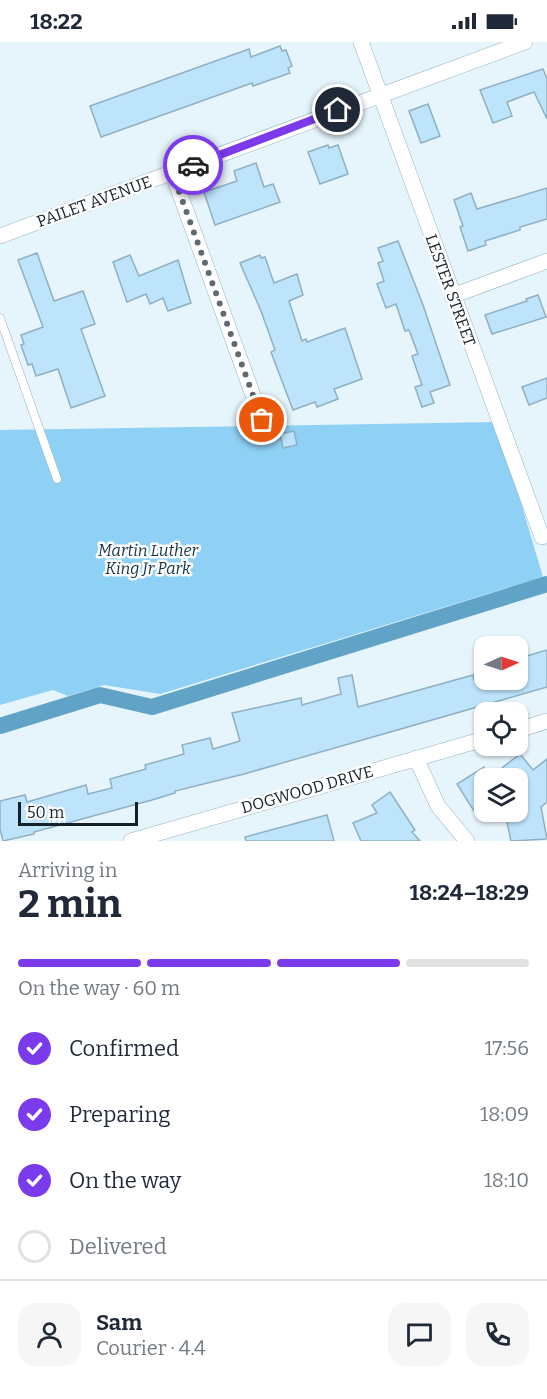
<!DOCTYPE html>
<html lang="en">
<head>
<meta charset="utf-8">
<style>
  :root { --surface:#fff; --page:#f6f6f7; --text:#1f2937; --muted:#747a83; --line:#e0e1e3; --accent:#7c3aed }
  body { margin:0; font-family:Bitter,serif; background:var(--page); color:var(--text); height:100vh; display:flex; flex-direction:column; font-size:22px; white-space:nowrap }
  * { box-sizing:border-box; margin:0 }
  p { font-size:20px; color:var(--muted) }
  .icon { flex:none; width:33px; height:33px; fill:none; stroke:currentColor; stroke-width:2; stroke-linecap:round; stroke-linejoin:round }
  .map { position:relative; height:799px; overflow:hidden }
  .side { display:flex; flex-direction:column; background:var(--surface); flex:1 }
  .side>* { flex:none }
  .needle { width:39px; rotate:87deg }
  .controls { position:absolute; left:474px; top:594px; display:grid; gap:12px }
  .controls a { display:grid; place-items:center; width:54px; height:54px; border-radius:12px; background:var(--surface); box-shadow:0 2px 4px #0004; font-size:30px }
  .scale { position:absolute; left:18px; bottom:15px; width:120px; box-sizing:border-box; padding-left:6px; border:3px solid #142128; border-top:0; font-size:16px; line-height:21px; white-space:nowrap; color:#142128; -webkit-text-stroke:4px #fefefe; paint-order:stroke }
  .pin { position:absolute; display:grid; place-items:center; width:51px; height:51px; color:#fff; margin:-26px; border:3px solid #fff; border-radius:50%; box-shadow:0 2px 6px #0007 }
  .courier { position:absolute; display:grid; place-items:center; width:60px; height:60px; margin:-30px; border:4px solid #7c3aed; border-radius:50%; background:#fff; color:#222; box-shadow:0 2px 8px #0007 }
  .overview em { font-style:normal; font-weight:700 }
  .overview div { display:flex; flex-direction:column-reverse }
  .overview { display:flex; align-items:center; justify-content:space-between; height:102px; padding:0 18px }
  h1 { font-size:39px; font-weight:700; line-height:45px }
  .bar { display:grid; grid-template-columns:repeat(4,1fr); gap:9px 6px; align-content:center; height:72px; padding:0 18px }
  .bar i { height:8px; border-radius:4px; background:var(--line) }
  .bar .on { background:var(--accent) }
  .bar p { grid-column:span 4 }
  .line { display:flex; align-items:center; gap:15px; padding:0 18px; border-top:2px solid var(--line) }
  .line div { flex:1 }
  .round { display:grid; place-items:center; flex:none; width:63px; height:63px; border-radius:18px; background:var(--page) }
  ol { padding:0 18px; list-style:none }
  li { display:flex; align-items:center; gap:18px; height:66px }
  li p { margin-inline-start:auto }
  li .icon { padding:6px; border-radius:50%; background:var(--accent); color:#fff; stroke-width:4 }
  li:last-child { color:var(--muted) }
  li i { width:33px; height:33px; border:3px solid var(--line); border-radius:50% }
  .status { display:flex; justify-content:space-between; align-items:center; height:42px; padding:0 30px; background:var(--surface); direction:ltr }
  .status svg { height:16px; fill:currentColor }
  .map>svg:first-child { display:block }
  .green { fill:#8ed1f5 }
  .lines { fill:none; stroke-linecap:round; stroke-linejoin:round }
  .canal { stroke:#61a3c6; stroke-width:16 }
  .building { fill:#bde4fa; stroke:#8fb0c2; stroke-width:1.5 }
  .lane-casing { stroke:#93b3c6; stroke-width:9 }
  .street-casing { stroke:#93b3c6; stroke-width:16 }
  .lane { stroke:#fff; stroke-width:8 }
  .street { stroke:#fff; stroke-width:15 }
  .done { stroke:#5e6b72; stroke-width:6; stroke-dasharray:0 10.8 }
  .route { stroke:#7c3aed; stroke-width:8 }
  .labels { text-anchor:middle; stroke-width:5; stroke-linejoin:round; paint-order:stroke }
  .street-label { font-size:16px; fill:#142128; stroke:#fefefe }
  .park-label { font-size:16px; font-style:italic; fill:#143342; stroke:#fefefe }
</style>
</head>
<body>
<div class="status"><b>18:22</b><svg viewBox="0 0 49 12"><path d="M0 12V9h3v3zM5 12V6h3v6zM10 12V3h3v9zM15 12V0h3v12zM26 1h20v11H26zM47 4h2v5h-2z"/></svg></div>
<div class="map">
<svg width="547" height="799" viewBox="0 0 547 799">
  <rect width="100%" height="100%" fill="#e6f4fb"/>
  <!-- green -->
  <path class="green" d="M497 380 543 535 160 652 104 643 68 654 53 648 0 663V388Z"/>
  <g class="lines">
    <!-- canal -->
    <path class="canal" d="M0 684 100 653 152 665 547 542"/>
  </g>
  <!-- building -->
  <g class="building">
    <path d="M280 4 282 9 286 8 292 24 288 26 290 31 253 44 252 41 101 95 90 64 249 7 251 15Z"/>
    <path d="M543 27 547 37V77L534 50 507 60 512 74 493 81 480 48Z"/>
    <path d="M428 62 440 94 421 101 409 69Z"/>
    <path d="M328 103 329 106 338 103 348 132 320 142 308 110Z"/>
    <path d="M256 121 264 145 273 142 280 160 215 183 204 150 237 139 234 129Z"/>
    <path d="M547 146V177L520 185V188L485 199 486 203 468 209 460 185 463 184 454 158 471 151 477 167Z"/>
    <path d="M398 199 423 263 450 343 430 350 434 361 422 365 415 345 422 343 412 314 418 312 409 288 405 289 396 262 386 266 377 242 384 239 378 221 383 219 378 206Z"/>
    <path d="M37 211 54 259 83 249 95 282 81 287 105 354 71 366 58 327 36 334 32 322 28 323 21 303 24 302 21 293 43 285 18 218Z"/>
    <path d="M130 213 139 234 178 218 191 261 168 269 163 256 150 262 146 252 127 260 113 220Z"/>
    <path d="M260 213 261 216 265 215 274 241 297 232 303 253 289 259 302 299 306 297 307 300 345 286 362 337 334 347 338 357 317 365 315 360 293 368 271 310 275 308 261 269 240 221Z"/>
    <path d="M538 253 546 275 492 292 485 273 527 259 526 257Z"/>
    <path d="M547 336V356L529 363 522 345Z"/>
    <path d="M294 389 297 403 283 406 280 392Z"/>
    <path d="M547 608V645L244 732 175 749V751L152 758 34 790V792L3 799 0 787V759L25 753 27 760 86 743 88 752 112 746 110 737 146 727 145 723 184 712 182 703 210 696 213 707 240 699 232 671 301 656 302 663 341 652 338 636 352 633 358 665 473 633 474 638H518V620L524 618 523 615Z"/>
    <path d="M520 712 533 728 547 717V760L541 765 547 797 511 799 505 770H518V736H489Z"/>
    <path d="M484 725V762L474 769 457 742Z"/>
    <path d="M390 750 415 788 412 790 420 799H361L353 781 377 771 372 763Z"/>
    <path d="M327 773 334 799H246L245 795Z"/>
  </g>
  <g class="lines">
    <!-- lane casing -->
    <g class="lane-casing">
      <path id="lane" d="M0 276 57 437"/>
    </g>
    <!-- street casing -->
    <g class="street-casing">
      <g id="street">
        <path d="M361 0 542 495"/>
        <path d="M172 130 262 378"/>
        <path d="M0 194 525 0"/>
        <path d="M452 254 547 219"/>
        <path d="M518 688 547 679"/>
        <path d="M416 716 438 764 467 799"/>
        <path d="M131 799 484 697"/>
      </g>
    </g>
    <!-- lane -->
    <use href="#lane" class="lane"/>
    <!-- street -->
    <use href="#street" class="street"/>
  </g>
  <g class="lines">
    <!-- done -->
    <path class="done" d="M193 123 172 130 262 378"/>
    <!-- route -->
    <path class="route" d="M193 123 338 68"/>
  </g>
  <g class="labels">
    <!-- street labels -->
    <g class="street-label">
      <text transform="translate(94 159) rotate(-20)" y="6">PAILET AVENUE</text>
      <text transform="translate(451 248) rotate(70)" y="6">LESTER STREET</text>
      <text transform="translate(307 747) rotate(-16)" y="6">DOGWOOD DRIVE</text>
    </g>
    <!-- park labels -->
    <g class="park-label">
      <text x="148" y="514">Martin Luther<tspan x="148" dy="18">King Jr Park</tspan></text>
    </g>
  </g>
</svg>
<div class="controls">
<a><svg class="needle" viewBox="-14 -14 28 28"><path d="M0-13l5 13h-10z" fill="#e53935"/><path d="M0 13l5-13h-10z" fill="#747a83"/></svg></a>
<a><svg class="icon" aria-label="locate" viewBox="0 0 24 24"><circle cx="12" cy="12" r="6"/><path d="M12 2v4M12 18v4M2 12h4M18 12h4"/></svg></a>
<a><svg class="icon" aria-label="layers" viewBox="0 0 24 24"><path d="M12 4l9 5-9 5-9-5zM3 14l9 5 9-5"/></svg></a>
</div>
<div class="scale">50 m</div>
<div class="pin" style="left:262px;top:378px;background:#ea580c"><svg class="icon" aria-label="bag" viewBox="0 0 24 24"><path d="M5 8h14l-1 12H6zM9 8a3 3 0 0 1 6 0"/></svg></div>
<div class="pin" style="left:338px;top:68px;background:#1f2937"><svg class="icon" aria-label="home" viewBox="0 0 24 24"><path d="M3 11l9-7 9 7M6 9v11h12V9"/></svg></div>
<div class="courier" style="left:193px;top:123px"><svg class="icon" aria-label="car" viewBox="0 0 24 24"><path d="M5 17H2v-5l4-1 3-4h7l3 4 3 1v5h-3M9 17h6M6 11h13"/><circle cx="7" cy="17" r="2"/><circle cx="17" cy="17" r="2"/></svg></div>
</div>
<section class="side">
<div class="overview"><div><h1>2 min</h1><p>Arriving in</p></div><em>18:24–18:29</em></div>
<div class="bar"><i class="on"></i><i class="on"></i><i class="on"></i><i></i><p>On the way · 60 m</p></div>
<ol>
<li><svg class="icon" aria-label="check" viewBox="0 0 24 24"><path d="M5 12l5 5 9-10"/></svg>Confirmed<p>17:56</p></li>
<li><svg class="icon" aria-label="check" viewBox="0 0 24 24"><path d="M5 12l5 5 9-10"/></svg>Preparing<p>18:09</p></li>
<li><svg class="icon" aria-label="check" viewBox="0 0 24 24"><path d="M5 12l5 5 9-10"/></svg>On the way<p>18:10</p></li>
<li><i></i>Delivered</li>
</ol>
<div class="line" style="height:108px"><a class="round"><svg class="icon" aria-label="person" viewBox="0 0 24 24"><circle cx="12" cy="8" r="4"/><path d="M4 21q1-7 8-7t8 7"/></svg></a><div><b>Sam</b><p>Courier · 4.4</p></div><a class="round"><svg class="icon" aria-label="chat" viewBox="0 0 24 24"><path d="M4 5h16v11H9l-5 4z"/></svg></a><a class="round"><svg class="icon" aria-label="phone" viewBox="0 0 24 24"><path d="M5 4h4l2 5-3 2q2 4 5 5l2-3 5 2v4C11 20 4 13 5 4z"/></svg></a></div>
</section>
</body>
</html>
